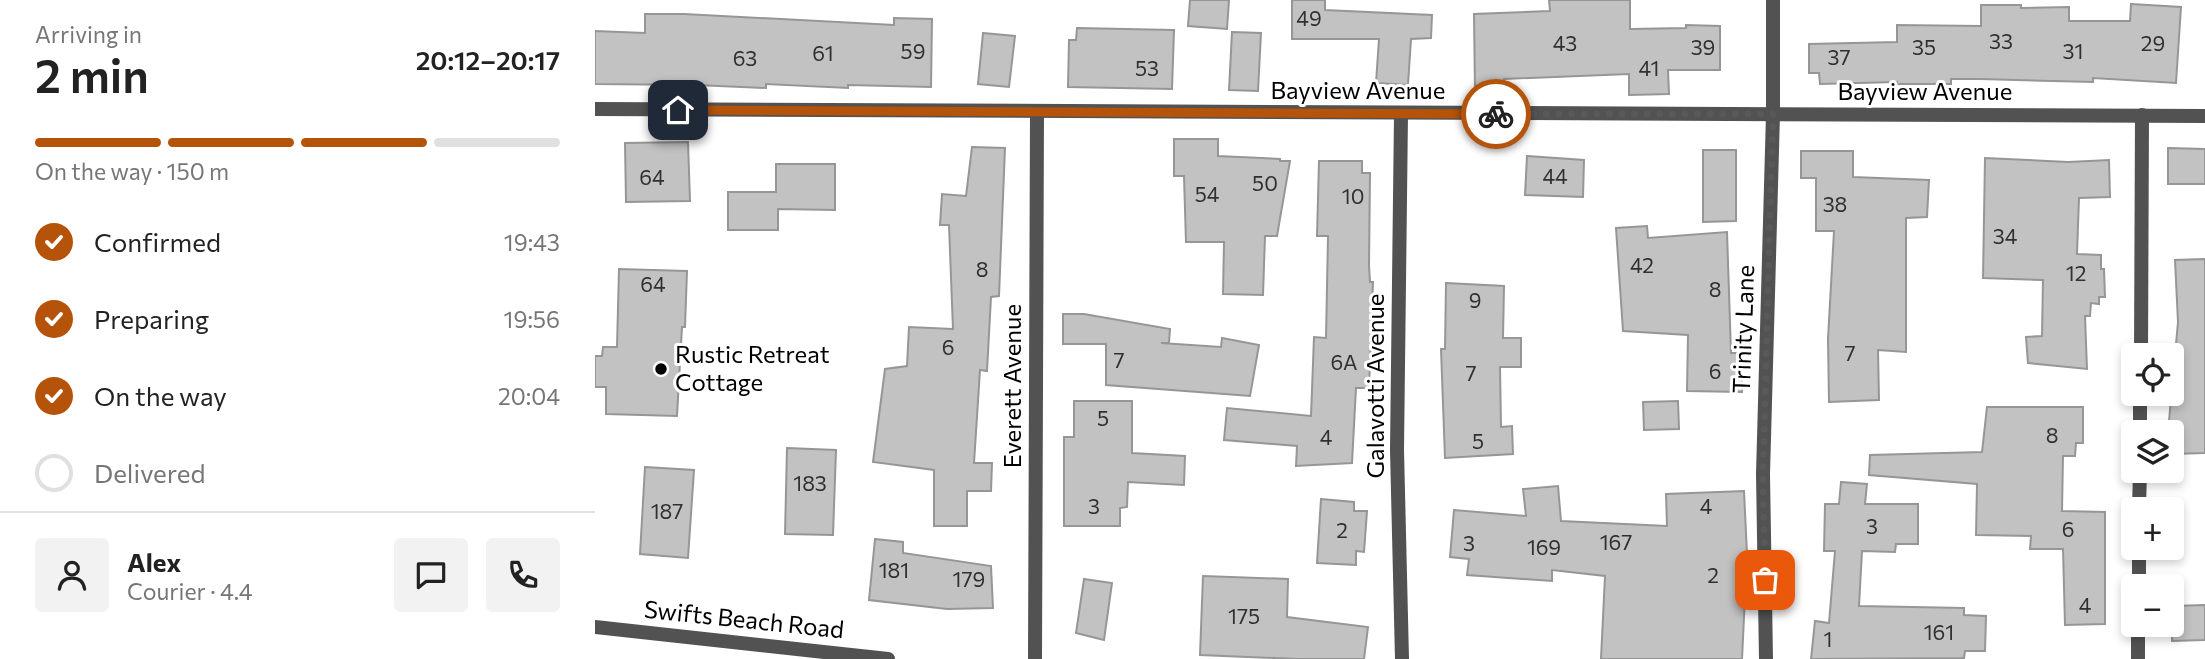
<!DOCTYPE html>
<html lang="en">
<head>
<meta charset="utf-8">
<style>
  :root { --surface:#fff; --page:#f2f2f2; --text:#222; --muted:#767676; --line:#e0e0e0; --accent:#b45309 }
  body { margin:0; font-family:Commissioner,sans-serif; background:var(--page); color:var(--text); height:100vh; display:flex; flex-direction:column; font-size:26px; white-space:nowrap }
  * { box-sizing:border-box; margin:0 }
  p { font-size:23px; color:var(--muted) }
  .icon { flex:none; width:38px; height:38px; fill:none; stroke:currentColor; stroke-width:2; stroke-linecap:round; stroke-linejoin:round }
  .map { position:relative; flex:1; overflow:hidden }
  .details { display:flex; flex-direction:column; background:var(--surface); width:595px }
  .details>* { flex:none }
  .fabs { position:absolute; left:1526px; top:343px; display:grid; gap:14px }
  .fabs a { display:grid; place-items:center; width:63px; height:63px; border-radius:7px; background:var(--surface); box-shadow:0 4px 10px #0003; font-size:35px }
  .pin { position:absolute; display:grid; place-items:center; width:60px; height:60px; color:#fff; margin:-30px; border-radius:14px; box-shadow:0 4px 10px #0006 }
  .courier { position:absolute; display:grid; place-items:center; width:70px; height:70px; margin:-35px; border:5px solid #b45309; border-radius:50%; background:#fff; color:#222; box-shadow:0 2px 9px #0007 }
  .overview em { font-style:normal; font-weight:600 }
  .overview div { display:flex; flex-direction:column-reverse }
  .overview { display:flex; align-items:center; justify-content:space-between; height:119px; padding:0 35px }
  h1 { font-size:46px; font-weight:600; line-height:52px }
  .bar { display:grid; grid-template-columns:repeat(4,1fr); gap:10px 7px; align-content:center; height:84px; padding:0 35px }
  .bar i { height:9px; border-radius:5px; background:var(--line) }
  .bar .on { background:var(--accent) }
  .bar p { grid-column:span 4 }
  .line { display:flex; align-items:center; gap:18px; padding:0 35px; border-top:2px solid var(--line) }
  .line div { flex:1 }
  .round { display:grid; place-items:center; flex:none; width:74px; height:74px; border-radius:7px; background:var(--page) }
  ol { padding:0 35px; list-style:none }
  li { display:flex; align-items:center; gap:21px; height:77px }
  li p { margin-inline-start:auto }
  li .icon { padding:7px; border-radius:50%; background:var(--accent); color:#fff; stroke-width:4 }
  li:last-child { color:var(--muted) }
  li i { width:38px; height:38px; border:4px solid var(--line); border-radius:50% }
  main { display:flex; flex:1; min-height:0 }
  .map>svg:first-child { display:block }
  .building { fill:#c2c2c2; stroke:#969696; stroke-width:2 }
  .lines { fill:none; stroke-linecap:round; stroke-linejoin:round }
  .minor { stroke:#525252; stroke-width:14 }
  .tertiary { stroke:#525252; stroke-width:14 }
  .done { stroke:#595959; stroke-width:7; stroke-dasharray:0 12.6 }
  .route { stroke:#b45309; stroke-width:9 }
  .poi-dot { fill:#000; stroke:#fff; stroke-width:2.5 }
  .labels { text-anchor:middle; stroke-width:6; stroke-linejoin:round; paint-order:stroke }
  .number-label { font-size:21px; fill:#303030 }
  .street-label { font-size:24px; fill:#000; stroke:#fff }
  .poi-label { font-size:24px; fill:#000; stroke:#fff; text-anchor:start }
</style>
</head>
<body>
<main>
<section class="details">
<div class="overview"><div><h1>2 min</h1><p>Arriving in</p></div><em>20:12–20:17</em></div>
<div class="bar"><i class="on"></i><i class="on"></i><i class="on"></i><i></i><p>On the way · 150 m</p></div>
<ol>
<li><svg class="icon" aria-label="check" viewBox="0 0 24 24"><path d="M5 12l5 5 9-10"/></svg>Confirmed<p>19:43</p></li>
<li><svg class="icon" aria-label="check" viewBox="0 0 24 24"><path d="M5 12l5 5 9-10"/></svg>Preparing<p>19:56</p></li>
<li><svg class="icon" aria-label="check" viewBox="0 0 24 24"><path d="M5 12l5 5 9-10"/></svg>On the way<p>20:04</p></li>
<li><i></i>Delivered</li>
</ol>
<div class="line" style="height:126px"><a class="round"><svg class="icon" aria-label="person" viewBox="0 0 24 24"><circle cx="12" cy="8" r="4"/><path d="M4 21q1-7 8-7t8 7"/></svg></a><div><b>Alex</b><p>Courier · 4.4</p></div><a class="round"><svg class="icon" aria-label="chat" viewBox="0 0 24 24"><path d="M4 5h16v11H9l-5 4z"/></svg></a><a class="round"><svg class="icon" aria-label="phone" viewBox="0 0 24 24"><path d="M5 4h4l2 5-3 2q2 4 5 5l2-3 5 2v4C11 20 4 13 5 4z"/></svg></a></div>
</section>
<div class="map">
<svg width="1610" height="659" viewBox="0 0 1610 659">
  <rect width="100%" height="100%" fill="#fff"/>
  <!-- building -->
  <g class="building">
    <path d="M595 0H634L632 29 593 26Z"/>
    <path d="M697 0H730V10L837 15 836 38 816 39 813 85 781 83 784 39H697Z"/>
    <path d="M954 0H1035V29L1091 28V25L1125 26V70H1073L1074 94 1034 95V74L909 79V91H880L879 14 955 11Z"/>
    <path d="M1536 4 1586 7 1581 83 1498 78V82L1385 79H1356V84H1302V82L1225 84 1224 73H1214V44L1302 42V25L1386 26V5H1426V8L1474 7V21H1535Z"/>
    <path d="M50 14H89L299 25V18L337 19 336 87 253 85V88L171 84V88L101 85 0 84V31L50 33Z"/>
    <path d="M482 28 579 30 577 89 473 87 474 40H481Z"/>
    <path d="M637 32 666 33 663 91 634 90Z"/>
    <path d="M388 33 420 36 414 87 383 84Z"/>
    <path d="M579 139H623V156L685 159V161H695L682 236H670L668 295 628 294 629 242H591L589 176H579Z"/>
    <path d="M93 142 95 201 31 202 30 143Z"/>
    <path d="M377 147 410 148 404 296 396 297 392 371 385 370 379 463H397L396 491H372V526H339V470L278 462 290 369 312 366 314 327 358 329 354 225H345L347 194 371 196Z"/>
    <path d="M1573 148 1610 149V184H1573Z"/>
    <path d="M1108 150H1141V221L1108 222Z"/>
    <path d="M1206 151H1258V177L1334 180 1332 217 1311 218V352L1283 350 1284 400 1234 402 1233 339 1239 231H1221V178H1206Z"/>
    <path d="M932 156 989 160 988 197 930 195Z"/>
    <path d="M1390 158 1473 162 1514 160 1515 197 1484 198 1482 254 1506 255V269H1509L1510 297H1504V304L1496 303 1495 316H1490L1492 369 1433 363 1431 337 1447 336 1448 280 1388 278Z"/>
    <path d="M724 161H767V173H775L774 266 775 282H778L774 388H761L757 463 701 466 702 446 629 440 632 408 716 416 719 337 731 338 733 236H722Z"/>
    <path d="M181 164H240V210L183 209V230H133V192H181Z"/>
    <path d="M1052 226 1053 238 1132 232 1136 353H1147V392L1092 391 1093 335 1028 331 1021 228Z"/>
    <path d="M1610 259V453L1577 454V432H1573L1583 322 1580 260Z"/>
    <path d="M24 269 92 271 90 327H87L82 416 11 414V387H0V356H7L8 347H22Z"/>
    <path d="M851 283 909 286 908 338H926V367H905L906 427 917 426 918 454 850 458 846 349H850Z"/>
    <path d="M468 314H489L575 329 574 343H566L626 347 627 338 664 345 655 396 511 385V344H468Z"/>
    <path d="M479 401H537V453L590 456 589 485 533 482 532 507 525 508V526H469V437H479Z"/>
    <path d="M1083 401 1084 429 1049 430 1048 402Z"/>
    <path d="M1392 407H1488V443H1481L1480 456H1468L1467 511 1510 512V624L1470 625 1468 549H1435L1436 536 1381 535 1382 484 1274 475 1275 455 1387 452Z"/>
    <path d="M192 448 241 450 238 535 190 534Z"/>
    <path d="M50 467 99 470 93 558 45 554Z"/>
    <path d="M1246 482 1272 484 1270 504H1323V544H1301L1300 552 1267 551 1264 606 1369 608V615L1391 616 1390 651H1370L1369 658 1216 659 1220 621 1234 623 1240 551H1229L1230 504H1244Z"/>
    <path d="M963 486 966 521 1072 526 1071 494 1149 491 1152 554 1147 659H1006L1010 576 957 570V581L872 575 874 559 855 557 859 510 931 516 928 489Z"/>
    <path d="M726 499 759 502V511H772L769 552 761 551V565L722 563Z"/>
    <path d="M280 539 308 542V553L396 566 398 608 352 609 274 600Z"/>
    <path d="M608 576 693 579 692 617 773 627 769 659H703L605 655Z"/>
    <path d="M489 579 517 583 509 640 481 633Z"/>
    <path d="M1610 605V640L1577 641V606Z"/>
  </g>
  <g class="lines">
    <!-- minor -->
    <g class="minor">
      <path d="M0 109 1610 116"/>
      <path d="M806 114 802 450 807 659"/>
      <path d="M1546 355 1547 115"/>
      <path d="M1545 432V394"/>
      <path d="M1544 509 1545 471"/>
      <path d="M1544 586V548"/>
      <path d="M440 659 442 113"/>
      <path d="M1171 659 1168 474 1178 114V0"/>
      <path d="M1543 659V625"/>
    </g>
    <!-- tertiary -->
    <path class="tertiary" d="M0 627 293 659"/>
  </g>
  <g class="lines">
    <!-- done -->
    <path class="done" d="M901 114H1178L1168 474 1170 580"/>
    <!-- route -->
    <path class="route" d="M83 110 901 114"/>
  </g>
  <!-- markers -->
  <circle class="poi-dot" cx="66" cy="369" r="7"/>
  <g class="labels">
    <!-- number labels -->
    <g class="number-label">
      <text x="714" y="26">49</text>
      <text x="1406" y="49">33</text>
      <text x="970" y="51">43</text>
      <text x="1558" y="51">29</text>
      <text x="1108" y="55">39</text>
      <text x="1329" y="55">35</text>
      <text x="318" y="59">59</text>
      <text x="1478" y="59">31</text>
      <text x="228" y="61">61</text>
      <text x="1244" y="65">37</text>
      <text x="150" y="66">63</text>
      <text x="552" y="76">53</text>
      <text x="1054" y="76">41</text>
      <text x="960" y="184">44</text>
      <text x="57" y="185">64</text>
      <text x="670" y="191">50</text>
      <text x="612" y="202">54</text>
      <text x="758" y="204">10</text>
      <text x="1240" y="212">38</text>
      <text x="1410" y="244">34</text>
      <text x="1047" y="273">42</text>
      <text x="387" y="277">8</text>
      <text x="1481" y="281">12</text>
      <text x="58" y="292">64</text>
      <text x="1120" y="297">8</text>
      <text x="880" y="308">9</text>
      <text x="353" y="355">6</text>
      <text x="1255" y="361">7</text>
      <text x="524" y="368">7</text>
      <text x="749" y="370">6A</text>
      <text x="1120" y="379">6</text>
      <text x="876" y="381">7</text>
      <text x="508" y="426">5</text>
      <text x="1457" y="443">8</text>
      <text x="731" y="445">4</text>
      <text x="883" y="449">5</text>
      <text x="215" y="491">183</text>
      <text x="499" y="514">3</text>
      <text x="1111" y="514">4</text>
      <text x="72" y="519">187</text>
      <text x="1277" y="534">3</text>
      <text x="1473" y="537">6</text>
      <text x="747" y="538">2</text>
      <text x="1021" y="550">167</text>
      <text x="874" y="551">3</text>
      <text x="949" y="555">169</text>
      <text x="299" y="578">181</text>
      <text x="1118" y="583">2</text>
      <text x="374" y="587">179</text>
      <text x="1490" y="613">4</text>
      <text x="649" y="624">175</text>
      <text x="1344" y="640">161</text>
      <text x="1233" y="647">1</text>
    </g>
    <!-- street labels -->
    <g class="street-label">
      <text x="763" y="99">Bayview Avenue</text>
      <text x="1330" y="100">Bayview Avenue</text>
      <text transform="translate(1149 329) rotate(-88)" y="8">Trinity Lane</text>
      <text transform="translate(418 386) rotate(-90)" y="8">Everett Avenue</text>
      <text transform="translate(781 386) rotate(-90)" y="8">Galavotti Avenue</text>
      <text transform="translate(149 620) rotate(6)" y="8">Swifts Beach Road</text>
    </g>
    <!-- poi labels -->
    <g class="poi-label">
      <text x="80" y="363">Rustic Retreat<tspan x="80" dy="28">Cottage</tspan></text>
    </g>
  </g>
</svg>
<div class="fabs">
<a><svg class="icon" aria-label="locate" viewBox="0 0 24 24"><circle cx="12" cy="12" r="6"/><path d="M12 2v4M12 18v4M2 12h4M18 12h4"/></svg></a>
<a><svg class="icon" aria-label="layers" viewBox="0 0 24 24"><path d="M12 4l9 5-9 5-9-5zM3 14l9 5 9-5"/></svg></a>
<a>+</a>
<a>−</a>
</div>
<div class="pin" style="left:1170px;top:580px;background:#ea580c"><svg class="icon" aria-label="bag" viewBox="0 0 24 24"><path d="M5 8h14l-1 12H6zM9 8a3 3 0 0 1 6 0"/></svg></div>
<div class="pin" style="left:83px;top:110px;background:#1f2937"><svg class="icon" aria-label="home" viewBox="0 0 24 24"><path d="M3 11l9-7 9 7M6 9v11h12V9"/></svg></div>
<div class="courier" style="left:901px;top:114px"><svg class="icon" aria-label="bike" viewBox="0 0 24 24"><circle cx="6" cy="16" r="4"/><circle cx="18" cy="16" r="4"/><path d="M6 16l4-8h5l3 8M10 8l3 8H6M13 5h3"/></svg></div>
</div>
</main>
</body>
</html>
